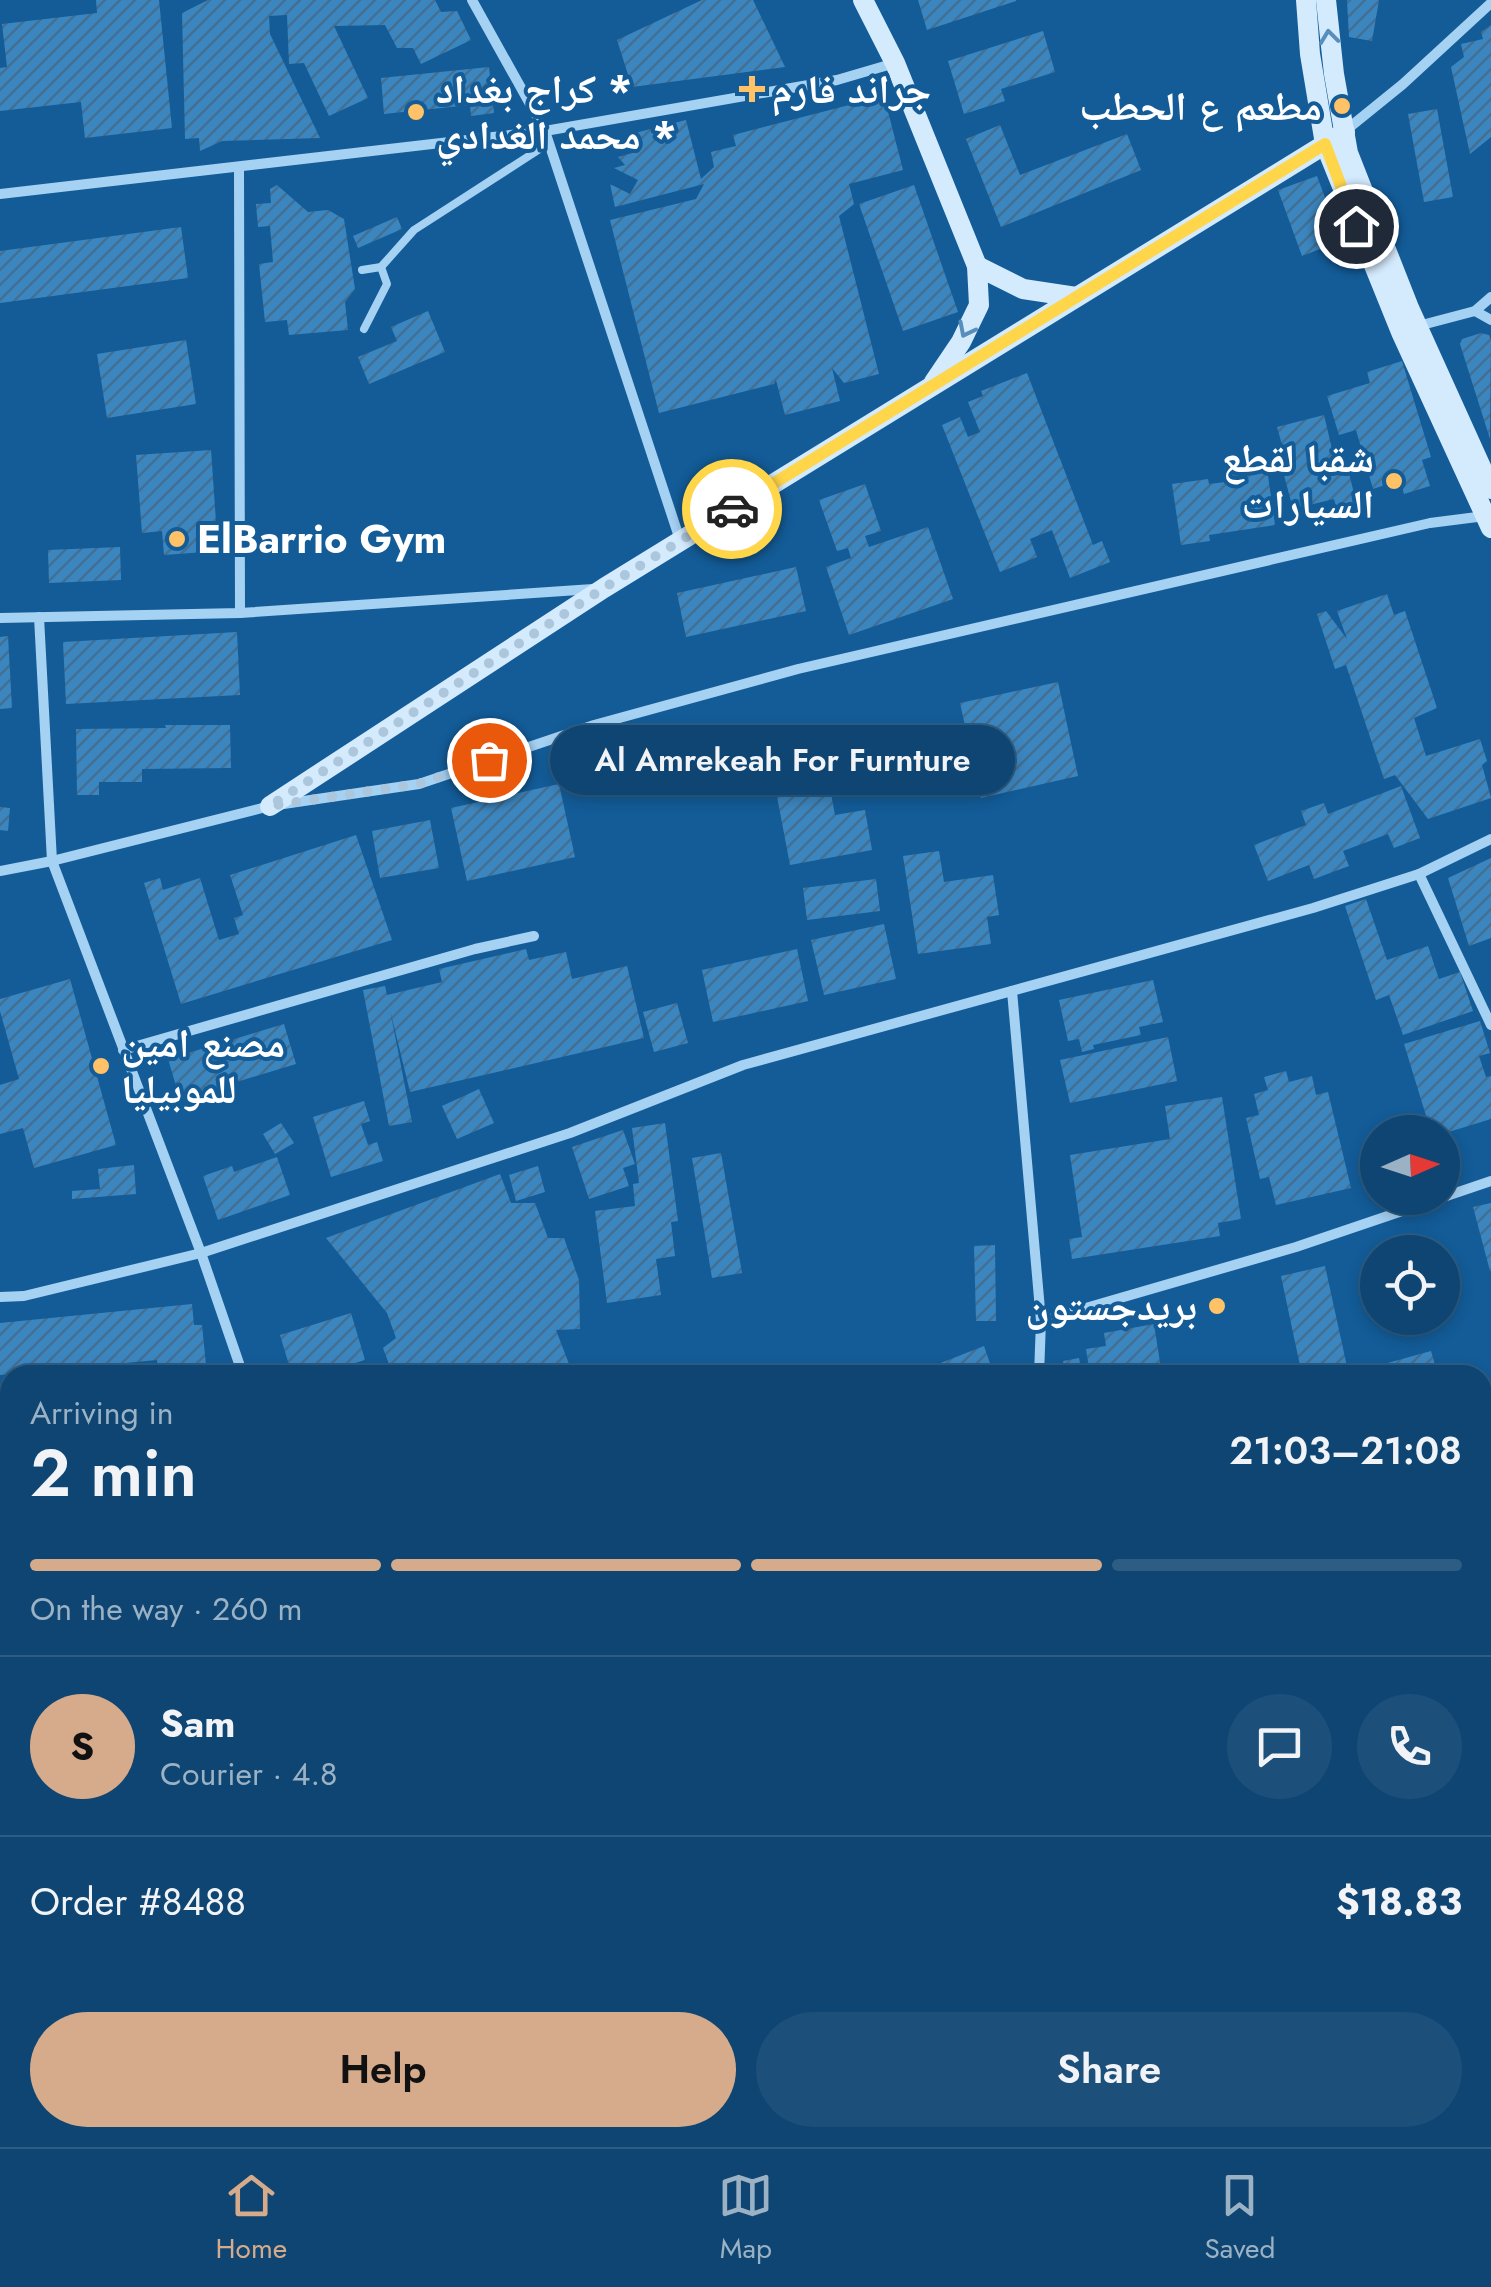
<!DOCTYPE html>
<html lang="en">
<head>
<meta charset="utf-8">
<style>
  :root { --surface:#0e4572; --page:#1c4f7a; --text:#f1f3f6; --muted:#9bb1c4; --line:#2e5d84; --accent:#d6ab8b }
  body { margin:0; font-family:Jost,"Noto Naskh Arabic",sans-serif; background:var(--page); color:var(--text); height:100vh; display:flex; flex-direction:column; font-size:38px; white-space:nowrap }
  * { box-sizing:border-box; margin:0 }
  p { font-size:32px; color:var(--muted) }
  .icon { flex:none; width:55px; height:55px; fill:none; stroke:currentColor; stroke-width:2; stroke-linecap:round; stroke-linejoin:round }
  .map { position:relative; flex:1; overflow:hidden }
  .drawer { position:absolute; left:0px; top:1365px; width:1492px; height:782px; display:flex; flex-direction:column; background:var(--surface); border-radius:30px 30px 0 0; box-shadow:0 5px 15px #0003,0 0 0 2px var(--line) }
  .drawer>* { flex:none }
  .needle { width:65px; rotate:87deg }
  .controls { position:absolute; left:1360px; top:1115px; display:grid; gap:20px }
  .controls a { display:grid; place-items:center; width:100px; height:100px; border-radius:50%; background:var(--surface); box-shadow:0 5px 15px #0003,0 0 0 2px var(--line); font-size:50px }
  .pin { position:absolute; display:grid; place-items:center; width:85px; height:85px; color:#fff; margin:-42px; border:5px solid #fff; border-radius:50%; box-shadow:0 2px 10px #0007 }
  .courier { position:absolute; display:grid; place-items:center; width:100px; height:100px; margin:-50px; border:8px solid #ffd54a; border-radius:50%; background:#fff; color:#222; box-shadow:0 2px 12px #0007 }
  .bubble { position:absolute; height:70px; border-radius:35px; background:var(--surface); box-shadow:0 5px 15px #0003,0 0 0 2px var(--line); font-size:32px; font-weight:600; line-height:70px; text-align:center }
  .headline em { font-style:normal; font-weight:600 }
  .headline div { display:flex; flex-direction:column-reverse }
  .headline { display:flex; align-items:center; justify-content:space-between; height:170px; padding:0 30px }
  h1 { font-size:65px; font-weight:600; line-height:75px }
  .bar { display:grid; grid-template-columns:repeat(4,1fr); gap:15px 10px; align-content:center; height:120px; padding:0 30px }
  .bar i { height:12px; border-radius:8px; background:var(--line) }
  .bar .on { background:var(--accent) }
  .bar p { grid-column:span 4 }
  .line { display:flex; align-items:center; gap:25px; padding:0 30px; border-top:2px solid var(--line) }
  .line div { flex:1 }
  .round { display:grid; place-items:center; flex:none; width:105px; height:105px; border-radius:52px; background:var(--page) }
  .primary-button { display:flex; gap:20px; margin-top:auto; padding:20px 30px }
  .primary-button a { flex:1; height:115px; border-radius:60px; background:var(--accent); color:#111; font-size:40px; font-weight:600; line-height:115px; text-align:center }
  .primary-button a+a { background:var(--page); color:var(--text) }
  .menu { display:flex; justify-content:space-around; align-items:center; height:140px; border-top:2px solid var(--line); background:var(--surface); font-size:28px; color:var(--muted) }
  .menu a { display:grid; justify-items:center; gap:5px }
  .menu .on { color:var(--accent) }
  .map>svg:first-child { display:block }
  .building { fill:url(#building-hatch) }
  .lines { fill:none; stroke-linecap:round; stroke-linejoin:round }
  .lane { stroke:#a5d1f3; stroke-width:8 }
  .street { stroke:#a5d1f3; stroke-width:10 }
  .secondary { stroke:#d4eafd; stroke-width:20 }
  .oneway { stroke:#578ebb }
  .done { stroke:#acc6db; stroke-width:10; stroke-dasharray:0 18 }
  .route { stroke:#ffd54a; stroke-width:12 }
  .poi-dot { fill:#ffc267; stroke:#135c98; stroke-width:4 }
  .labels { text-anchor:middle; stroke-width:8; stroke-linejoin:round; paint-order:stroke }
  .poi-label { font-size:40px; font-weight:bold; fill:#fff; stroke:#135c98; text-anchor:start }
</style>
</head>
<body>
<div class="map">
<svg width="1491" height="2147" viewBox="0 0 1491 2147">
  <defs>
    <pattern id="building-hatch" width="6" height="6" patternUnits="userSpaceOnUse" patternTransform="scale(2.5)"><rect width="6" height="6" fill="#3c86c0"/><path d="M-1 1l2-2M0 6l6-6M5 7l2-2" fill="none" stroke="#426f92"/></pattern>
  </defs>
  <rect width="100%" height="100%" fill="#135c98"/>
  <!-- building -->
  <g class="building">
    <path d="M96 0H159L172 128 85 138 81 102 0 111V68L7 67 2 24 97 13Z"/>
    <path d="M208 0H435L441 12 457 11 471 40 421 64 413 48H397L385 25 334 26 368 98 329 116 304 63 289 64 287 15 269 16 270 34 320 138 222 141 200 151 199 138 185 139 182 13Z"/>
    <path d="M702 0H753L785 67 632 87 617 40Z"/>
    <path d="M918 0H1016V1L927 30Z"/>
    <path d="M1347 0H1379L1372 41 1349 37Z"/>
    <path d="M1491 25V137L1470 154 1451 67 1464 57 1461 44 1483 39 1481 32Z"/>
    <path d="M1043 31 1055 72 1001 89 1005 101 964 114 948 61Z"/>
    <path d="M489 67 494 113 471 116 470 105 384 114 381 78Z"/>
    <path d="M884 96 903 170 849 184 854 204 839 216 879 374 844 383 832 368 840 401 785 415 776 380 774 384 659 413 610 220 696 199 704 184 615 207 610 184 630 194 638 180 614 168 625 165 618 157 636 152 631 134 686 120 701 179 714 167 711 152 736 146 733 135Z"/>
    <path d="M1437 109 1453 197 1424 202 1408 114Z"/>
    <path d="M1000 125 1020 175 1127 134 1141 170 1001 227 966 139Z"/>
    <path d="M1317 176 1341 241 1302 256 1278 190Z"/>
    <path d="M277 185 308 212 328 210 344 219 355 289 345 302 348 330 289 335 287 320 265 322 259 264 273 262 270 226 258 227 256 204 271 203 270 189Z"/>
    <path d="M914 185 958 312 903 331 859 204Z"/>
    <path d="M397 217 402 229 358 248 353 236Z"/>
    <path d="M181 227 188 278 0 303V251Z"/>
    <path d="M428 311 445 352 369 384 358 357 397 341 391 327Z"/>
    <path d="M1481 333 1489 335 1491 340 1490 439 1460 344 1462 339Z"/>
    <path d="M186 340 196 404 107 418 97 354Z"/>
    <path d="M1402 361 1431 457 1422 460 1430 486 1404 494 1400 480 1373 489 1356 430 1339 435 1327 396 1370 383 1367 372Z"/>
    <path d="M1027 373 1093 545 1102 541 1110 562 1070 578 1052 530 1030 539 1037 557 1000 572 942 425 960 417 968 437 980 432 968 402 983 396 981 391Z"/>
    <path d="M1324 415 1332 449 1342 446 1357 505 1337 510 1334 499 1293 509 1280 460 1286 459 1277 427Z"/>
    <path d="M211 450 218 551 164 555 162 531 142 533 136 455Z"/>
    <path d="M1266 462 1275 525 1209 535 1210 541 1181 545 1172 484 1208 479 1209 484 1226 482 1224 468Z"/>
    <path d="M865 484 881 531 865 536 869 547 928 527 953 599 849 635 826 567 851 558 848 548 837 551 819 500Z"/>
    <path d="M120 547 121 580 49 583 48 550Z"/>
    <path d="M796 567 806 611 686 637 677 593Z"/>
    <path d="M1387 594 1394 615 1405 611 1437 708 1414 718 1426 756 1480 739 1487 761 1482 765 1491 798 1428 819 1395 775 1384 779 1346 665 1335 669 1317 614 1326 611 1347 639 1337 611Z"/>
    <path d="M237 632 240 695 66 704 63 642Z"/>
    <path d="M8 636 12 708 0 709V637Z"/>
    <path d="M1058 682 1078 776 981 798 960 703Z"/>
    <path d="M165 725H230L231 768 142 769V782H99V795H77L76 729 166 728Z"/>
    <path d="M821 739 835 815 865 810 872 850 790 865 768 749Z"/>
    <path d="M559 784 575 857 467 881 451 808Z"/>
    <path d="M1401 786 1420 838 1394 848 1388 834 1343 851 1349 866 1314 879 1309 865 1268 881 1254 845 1306 825 1301 811 1324 803 1328 814Z"/>
    <path d="M0 807 10 808 8 831 0 830Z"/>
    <path d="M430 820 439 868 380 878 372 831Z"/>
    <path d="M356 835 392 940 181 1004 144 883 160 878 163 890 200 878 219 940 239 934 234 918 243 915 230 875Z"/>
    <path d="M939 851 944 882 993 875 999 915 987 917 991 944 918 954 903 856Z"/>
    <path d="M1491 858V938L1469 946 1448 878Z"/>
    <path d="M876 879 880 911 807 920 803 888Z"/>
    <path d="M1366 899 1387 960 1428 946 1439 979 1460 972 1473 1011 1403 1035 1389 995 1376 1000 1345 906Z"/>
    <path d="M884 924 896 979 824 995 811 940Z"/>
    <path d="M526 949 529 960 566 952 572 979 627 966 644 1038 410 1092 390 1010 412 1122 389 1126 363 990 385 986 387 995 442 982 439 969Z"/>
    <path d="M797 949 808 1001 713 1022 702 970Z"/>
    <path d="M70 979 116 1145 34 1168 23 1128 0 1134V1085L19 1079 0 1011V999Z"/>
    <path d="M1153 980 1163 1022 1139 1027 1141 1035 1093 1045 1094 1049 1082 1052 1079 1039 1068 1041 1059 1000Z"/>
    <path d="M677 1003 688 1043 654 1052 643 1012Z"/>
    <path d="M1480 1021 1490 1053 1479 1056 1486 1077 1491 1076V1119L1442 1134 1431 1132 1404 1044Z"/>
    <path d="M284 1024 296 1064 180 1099 168 1059Z"/>
    <path d="M1168 1037 1177 1081 1070 1103 1060 1060Z"/>
    <path d="M1286 1071 1289 1082 1312 1076 1316 1095 1328 1092 1351 1188 1276 1205 1269 1177 1260 1179 1246 1118 1259 1115 1254 1094 1268 1090 1264 1077Z"/>
    <path d="M479 1089 494 1123 457 1139 442 1106Z"/>
    <path d="M1222 1097 1241 1219 1218 1223 1220 1236 1072 1259 1069 1239 1082 1237 1070 1155 1170 1139 1165 1106Z"/>
    <path d="M364 1101 370 1121 361 1124 368 1145 377 1142 383 1161 331 1177 313 1117Z"/>
    <path d="M281 1123 294 1143 275 1154 263 1134Z"/>
    <path d="M665 1123 678 1221 671 1222 675 1256 656 1259 661 1295 607 1303 595 1211 635 1206 633 1184 639 1183 632 1128Z"/>
    <path d="M623 1130 635 1164 623 1168 629 1186 589 1199 572 1147Z"/>
    <path d="M721 1153 742 1273 712 1278 692 1158Z"/>
    <path d="M277 1157 290 1195 218 1220 203 1176 232 1166 234 1172Z"/>
    <path d="M134 1165 136 1194 72 1199V1191L100 1189 98 1169Z"/>
    <path d="M538 1166 545 1192 516 1201 509 1175Z"/>
    <path d="M500 1174 511 1203H535L548 1238H564L579 1280 580 1329 556 1330 569 1364 538 1375H393L383 1348 396 1338 387 1313 326 1238Z"/>
    <path d="M1491 1203V1271H1490L1473 1207Z"/>
    <path d="M995 1245 996 1321H976L974 1246Z"/>
    <path d="M1325 1266 1348 1371 1302 1375 1281 1276Z"/>
    <path d="M192 1304 194 1325H202L207 1375H158L157 1360 0 1375V1323Z"/>
    <path d="M351 1313 365 1360 316 1375H292L280 1335Z"/>
    <path d="M1154 1324 1162 1375H1065L1063 1361 1079 1358 1081 1369 1089 1368 1086 1349 1106 1346 1104 1333Z"/>
    <path d="M984 1346 994 1375H910Z"/>
    <path d="M1431 1351 1438 1375H1376L1373 1367Z"/>
    <path d="M1491 1396V1428H1490L1488 1421 1482 1423V1398Z"/>
    <path d="M0 1466 10 1467V1608L0 1607Z"/>
    <path d="M1491 1507V1542L1482 1544V1509Z"/>
    <path d="M1491 1673V1698L1482 1699V1674Z"/>
    <path d="M828 2138H891L880 2147H836Z"/>
    <path d="M1303 2138H1370L1372 2147H1334L1333 2144 1305 2147Z"/>
    <path d="M1394 2138H1426L1429 2147H1397Z"/>
  </g>
  <g class="lines">
    <!-- lane -->
    <g class="lane">
      <path d="M362 270 381 267 414 230 549 143"/>
      <path d="M364 329 387 284 381 267"/>
    </g>
    <!-- street -->
    <g class="street">
      <path d="M472 0 545 131 680 540"/>
      <path d="M1345 131 1403 84 1491 3"/>
      <path d="M239 169 240 613"/>
      <path d="M0 194 545 131 837 80 895 63"/>
      <path d="M1475 311 1491 320"/>
      <path d="M1418 326 1475 311 1491 297"/>
      <path d="M39 617 52 861 201 1253 243 1375"/>
      <path d="M0 618 240 613 593 589"/>
      <path d="M0 871 52 861 270 806 419 784 594 725 798 669 1430 523 1485 516"/>
      <path d="M1419 874 1491 1025"/>
      <path d="M1012 991 1041 1321 1039 1375"/>
      <path d="M123 1050 475 949 534 936"/>
      <path d="M0 1297 24 1296 201 1253 570 1133 743 1065 1313 908 1419 874 1491 839"/>
      <path d="M1041 1321 1296 1247 1491 1181"/>
      <path d="M1482 1469 1491 1466"/>
      <path d="M0 1869 10 1873"/>
      <path d="M1482 1892 1491 1890"/>
      <path d="M1150 2138 1155 2147"/>
      <path d="M123 2147 127 2138"/>
      <path d="M149 2147 153 2138"/>
      <path d="M590 2147 598 2138"/>
    </g>
    <!-- secondary -->
    <g class="secondary">
      <path d="M863 0 895 63 977 266 979 305 961 342 934 382"/>
      <path d="M1306 0 1310 54 1325 144 1401 332 1491 528"/>
      <path d="M1326 0 1334 74 1348 153 1409 308 1491 489"/>
      <path d="M977 266 1023 289 1076 297"/>
      <path d="M270 806 604 588 1345 132"/>
    </g>
  </g>
  <!-- one-way arrows -->
  <defs><path id="oneway-chevron" d="M-2-3.5L2.5 0L-2 3.5" fill="none" stroke-width="1.6" stroke-linecap="round" stroke-linejoin="round" transform="scale(2.5)"/></defs>
  <g class="oneway">
    <use href="#oneway-chevron" transform="translate(1329 37) rotate(-97)"/>
    <use href="#oneway-chevron" transform="translate(966 330) rotate(117)"/>
  </g>
  <g class="lines">
    <!-- done -->
    <path class="done" d="M489 760 419 784 270 806 604 588 732 509"/>
    <!-- route -->
    <path class="route" d="M732 509 1325 144 1356 226"/>
  </g>
  <!-- markers -->
  <g class="poi-dot">
    <path d="M747 74h10v10h10v10h-10v10h-10v-10h-10v-10h10z"/>
    <circle cx="1342" cy="106" r="10"/>
    <circle cx="416" cy="112" r="10"/>
    <circle cx="1394" cy="481" r="10"/>
    <circle cx="177" cy="539" r="10"/>
    <circle cx="101" cy="1066" r="10"/>
    <circle cx="1217" cy="1306" r="10"/>
  </g>
  <g class="labels">
    <!-- poi labels -->
    <g class="poi-label">
      <text x="436" y="103">كراج بغداد *<tspan x="436" dy="46">محمد الغدادي *</tspan></text>
      <text x="772" y="103">جراند فارم</text>
      <text x="1322" y="120" text-anchor="end">مطعم ع الحطب</text>
      <text x="1374" y="472" text-anchor="end">شقبا لقطع<tspan x="1374" dy="46">السيارات</tspan></text>
      <text x="197" y="553">ElBarrio Gym</text>
      <text x="121" y="1057">مصنع امين<tspan x="121" dy="46">للموبيليا</tspan></text>
      <text x="1197" y="1320" text-anchor="end">بريدجستون</text>
    </g>
  </g>
</svg>
<div class="controls">
<a><svg class="needle" viewBox="-14 -14 28 28"><path d="M0-13l5 13h-10z" fill="#e53935"/><path d="M0 13l5-13h-10z" fill="#9bb1c4"/></svg></a>
<a><svg class="icon" aria-label="locate" viewBox="0 0 24 24"><circle cx="12" cy="12" r="6"/><path d="M12 2v4M12 18v4M2 12h4M18 12h4"/></svg></a>
</div>
<div class="pin" style="left:489px;top:760px;background:#ea580c"><svg class="icon" aria-label="bag" viewBox="0 0 24 24"><path d="M5 8h14l-1 12H6zM9 8a3 3 0 0 1 6 0"/></svg></div>
<div class="pin" style="left:1356px;top:226px;background:#1f2937"><svg class="icon" aria-label="home" viewBox="0 0 24 24"><path d="M3 11l9-7 9 7M6 9v11h12V9"/></svg></div>
<div class="courier" style="left:732px;top:509px"><svg class="icon" aria-label="car" viewBox="0 0 24 24"><path d="M5 17H2v-5l4-1 3-4h7l3 4 3 1v5h-3M9 17h6M6 11h13"/><circle cx="7" cy="17" r="2"/><circle cx="17" cy="17" r="2"/></svg></div>
<div class="bubble" style="left:550px;top:725px;width:465px">Al Amrekeah For Furnture</div>
<section class="drawer">
<div class="headline"><div><h1>2 min</h1><p>Arriving in</p></div><em>21:03–21:08</em></div>
<div class="bar"><i class="on"></i><i class="on"></i><i class="on"></i><i></i><p>On the way · 260 m</p></div>
<div class="line" style="height:180px"><b class="round" style="background:var(--accent);color:#111">S</b><div><b>Sam</b><p>Courier · 4.8</p></div><a class="round"><svg class="icon" aria-label="chat" viewBox="0 0 24 24"><path d="M4 5h16v11H9l-5 4z"/></svg></a><a class="round"><svg class="icon" aria-label="phone" viewBox="0 0 24 24"><path d="M5 4h4l2 5-3 2q2 4 5 5l2-3 5 2v4C11 20 4 13 5 4z"/></svg></a></div>
<div class="line" style="height:130px"><div>Order #8488</div><b>$18.83</b></div>
<div class="primary-button"><a>Help</a><a>Share</a></div>
</section>
</div>
<nav class="menu">
<a class="on"><svg class="icon" aria-label="home" viewBox="0 0 24 24"><path d="M3 11l9-7 9 7M6 9v11h12V9"/></svg>Home</a>
<a><svg class="icon" aria-label="map" viewBox="0 0 24 24"><path d="M3 6l6-2 6 2 6-2v14l-6 2-6-2-6 2zM9 4v14M15 6v14"/></svg>Map</a>
<a><svg class="icon" aria-label="saved" viewBox="0 0 24 24"><path d="M7 4h10v16l-5-4-5 4z"/></svg>Saved</a>
</nav>
</body>
</html>
